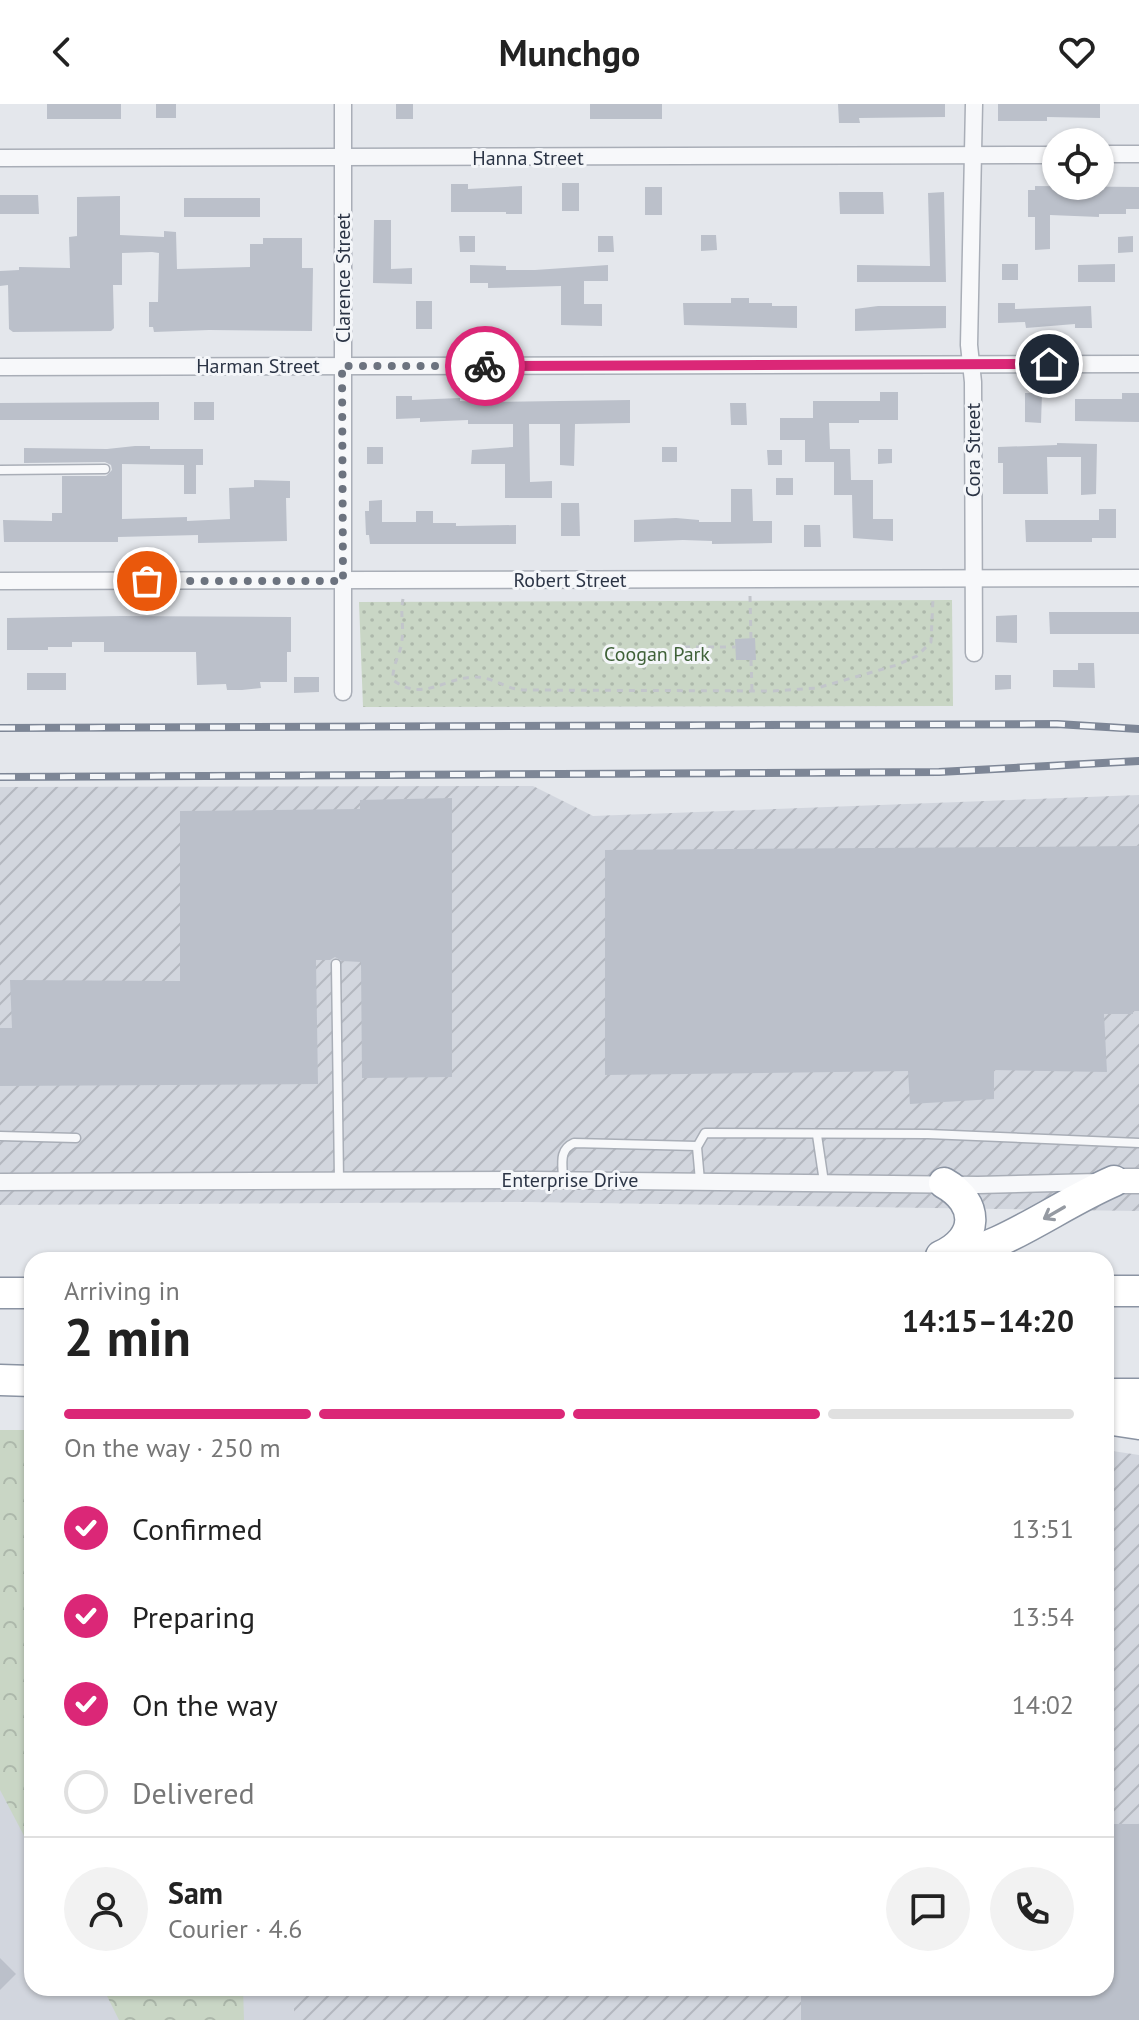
<!DOCTYPE html>
<html lang="en">
<head>
<meta charset="utf-8">
<style>
  :root { --surface:#fff; --page:#f2f2f2; --text:#222; --muted:#767676; --line:#e0e0e0; --accent:#db2777 }
  body { margin:0; font-family:"PT Sans",sans-serif; background:var(--page); color:var(--text); height:100vh; display:flex; flex-direction:column; font-size:30px; white-space:nowrap }
  * { box-sizing:border-box; margin:0 }
  p { font-size:26px; color:var(--muted) }
  .icon { flex:none; width:44px; height:44px; fill:none; stroke:currentColor; stroke-width:2; stroke-linecap:round; stroke-linejoin:round }
  .map { position:relative; flex:1; overflow:hidden }
  .panel { position:absolute; left:24px; top:1148px; width:1090px; height:744px; display:flex; flex-direction:column; background:var(--surface); border-radius:24px; box-shadow:0 2px 6px #0004 }
  .panel>* { flex:none }
  .fabs { position:absolute; left:1042px; top:24px; display:grid; gap:16px }
  .fabs a { display:grid; place-items:center; width:72px; height:72px; border-radius:50%; background:var(--surface); box-shadow:0 2px 6px #0004; font-size:40px }
  .pin { position:absolute; display:grid; place-items:center; width:68px; height:68px; color:#fff; margin:-34px; border:4px solid #fff; border-radius:50%; box-shadow:0 2px 8px #0007 }
  .courier { position:absolute; display:grid; place-items:center; width:80px; height:80px; margin:-40px; border:6px solid #db2777; border-radius:50%; background:#fff; color:#222; box-shadow:0 2px 10px #0007 }
  .head em { font-style:normal; font-weight:600 }
  .head div { display:flex; flex-direction:column-reverse }
  .head { display:flex; align-items:center; justify-content:space-between; height:136px; padding:0 40px }
  h1 { font-size:52px; font-weight:600; line-height:60px }
  .bar { display:grid; grid-template-columns:repeat(4,1fr); gap:12px 8px; align-content:center; height:96px; padding:0 40px }
  .bar i { height:10px; border-radius:6px; background:var(--line) }
  .bar .active { background:var(--accent) }
  .bar p { grid-column:span 4 }
  .line { display:flex; align-items:center; gap:20px; padding:0 40px; border-top:2px solid var(--line) }
  .line div { flex:1 }
  .round { display:grid; place-items:center; flex:none; width:84px; height:84px; border-radius:42px; background:var(--page) }
  ol { padding:0 40px; list-style:none }
  li { display:flex; align-items:center; gap:24px; height:88px }
  li p { margin-inline-start:auto }
  li .icon { padding:8px; border-radius:50%; background:var(--accent); color:#fff; stroke-width:4 }
  li:last-child { color:var(--muted) }
  li i { width:44px; height:44px; border:4px solid var(--line); border-radius:50% }
  header { display:flex; justify-content:space-between; align-items:center; height:104px; padding:0 40px; background:var(--surface); font-size:36px; font-weight:600 }
  .map>svg:first-child { display:block }
  .built { fill:#d2d6de }
  .industrial { fill:url(#industrial-furrows) }
  .grass { fill:url(#grass-dots) }
  .forest { fill:url(#forest-crowns) }
  .building { fill:#bbc0ca }
  .lines { fill:none; stroke-linecap:round; stroke-linejoin:round }
  .service-casing { stroke:#a9aeb7; stroke-width:11 }
  .minor-casing { stroke:#a9aeb7; stroke-width:19 }
  .secondary-casing { stroke:#a9aeb7; stroke-width:27 }
  .motorway-casing { stroke:#8b94a3; stroke-width:33 }
  .path { stroke:#c2c5cb; stroke-width:3; stroke-dasharray:6 6; stroke-linecap:butt }
  .service { stroke:#f7f8fa; stroke-width:8 }
  .minor { stroke:#f7f8fa; stroke-width:16 }
  .secondary { stroke:#fff; stroke-width:24 }
  .motorway { stroke:#fff; stroke-width:30 }
  .rail-casing { stroke:#7d8696; stroke-width:8 }
  .rail { stroke:#f4f6f9; stroke-width:5; stroke-dasharray:15; stroke-linecap:butt }
  .oneway { stroke:#959aa2 }
  .done { stroke:#6c737f; stroke-width:8; stroke-dasharray:0 14.4 }
  .route { stroke:#db2777; stroke-width:10 }
  .labels { text-anchor:middle; stroke-width:6; stroke-linejoin:round; paint-order:stroke }
  .street-label { font-size:20px; fill:#2b3445; stroke:#f4f6f9 }
  .park-label { font-size:20px; fill:#3f6138; stroke:#f4f6f9 }
</style>
</head>
<body>
<header><svg class="icon" aria-label="back" viewBox="0 0 24 24"><path d="M15 5l-7 7 7 7"/></svg>Munchgo<svg class="icon" aria-label="heart" viewBox="0 0 24 24"><path d="M12 20l-8-8c-3-5 5-10 8-4 3-6 11-1 8 4z"/></svg></header>
<div class="map">
<svg width="1139" height="1916" viewBox="0 0 1139 1916">
  <defs>
    <pattern id="industrial-furrows" width="10" height="10" patternUnits="userSpaceOnUse" patternTransform="scale(2)"><rect width="10" height="10" fill="#d2d6de"/><path d="M-1 1l2-2M0 10L10 0M9 11l2-2" fill="none" stroke="#b4b8c0"/></pattern>
    <pattern id="grass-dots" width="8" height="8" patternUnits="userSpaceOnUse" patternTransform="scale(2)"><rect width="8" height="8" fill="#c9d6c5"/><path d="M2 2h.1M6 6h.1" fill="none" stroke="#adb8ab" stroke-width="1.8" stroke-linecap="round"/></pattern>
    <pattern id="forest-crowns" width="20" height="18" patternUnits="userSpaceOnUse" patternTransform="scale(2)"><rect width="20" height="18" fill="#c9d6c5"/><path d="M2 6a3 3 0 1 1 6 0M12 15a3 3 0 1 1 6 0" fill="none" stroke="#adb8ab"/></pattern>
  </defs>
  <rect width="100%" height="100%" fill="#e4e7ec"/>
  <!-- built -->
  <path class="built" d="M0 1337 32 1338V1884H294V1916H0Z"/>
  <!-- industrial -->
  <g class="industrial">
    <path d="M533 682 593 712 1139 691V1107L527 1098 0 1101V683Z"/>
    <path d="M1106 1346 1139 1351V1916H294V1884H1106Z"/>
  </g>
  <!-- grass -->
  <path class="grass" d="M952 496 953 602 363 603 359 498Z"/>
  <!-- forest -->
  <g class="forest">
    <path d="M0 1326H32V1747L0 1686Z"/>
    <path d="M103 1884H243L244 1916H119Z"/>
  </g>
  <!-- building -->
  <g class="building">
    <rect x="47" y="0" width="74" height="15"/>
    <rect x="156" y="0" width="20" height="14"/>
    <rect x="396" y="0" width="17" height="15"/>
    <rect x="590" y="0" width="72" height="15"/>
    <path d="M838 0H945V13L859 14 860 19H839Z"/>
    <path d="M998 0H1100V14L1047 13V17H998Z"/>
    <rect x="562" y="79" width="17" height="28"/>
    <path d="M451 80H468V85L522 82V110H506V108H451Z"/>
    <path d="M1035 82 1139 83V105H1126V110H1099V113L1050 111V145L1035 146V113H1028V86H1035Z"/>
    <rect x="645" y="83" width="17" height="28"/>
    <path d="M839 88H883L884 110H840Z"/>
    <path d="M944 88 946 178H857V161L930 162 928 89Z"/>
    <path d="M0 91H38L39 110H0Z"/>
    <path d="M120 92V131L164 133V127L176 128 177 165 250 163V140H263V134H302V164H313L312 227 209 226 154 228 153 223H149V198H158L159 149 152 148 122 149V181H113L114 224 111 227 13 228 9 225 8 181 0 182V167L19 166V163L70 164 69 133 77 132V93Z"/>
    <rect x="184" y="94" width="76" height="19"/>
    <path d="M374 116H391V165L412 164V180L373 179Z"/>
    <path d="M701 131H716L717 146 701 147Z"/>
    <path d="M459 132H475V148H460Z"/>
    <path d="M598 132H613L614 148H598Z"/>
    <path d="M1133 132V148L1118 149V133Z"/>
    <rect x="1002" y="160" width="16" height="16"/>
    <path d="M1115 160V178H1078V161Z"/>
    <path d="M470 161 506 162V166H535L608 161V177H584V200H602V222L561 221V182L488 184V179H470Z"/>
    <path d="M731 194H749V199H772V202H797V224L684 221 683 199H731Z"/>
    <rect x="416" y="197" width="16" height="28"/>
    <path d="M998 199H1015V205L1091 202 1092 224H1075V220L1026 224 1025 218 998 219Z"/>
    <path d="M878 202H946V224L855 227V205Z"/>
    <path d="M880 288H898V316H859V319H829L830 345H850L851 376H873V415H893V437L853 434 852 391H834V358H805V336H780V314H813V297H880Z"/>
    <path d="M1025 289H1042L1041 319 1025 318Z"/>
    <path d="M1122 289H1139V318L1075 317V295H1122Z"/>
    <path d="M396 292H412V296L460 294V297L484 298 630 296V319L575 320 574 362 560 361V320H529L530 378 552 377V394H505V360H471L472 346 513 343V320H468V316L420 318V314L396 315Z"/>
    <path d="M159 298V316H0V299Z"/>
    <rect x="194" y="298" width="20" height="18"/>
    <path d="M730 299H746L747 321H731Z"/>
    <path d="M1057 339 1097 340 1096 390 1081 391V353H1047L1048 390H1003V359H998V343L1057 341Z"/>
    <path d="M135 342H150V345H203V361H196V390H184V361L122 360V415L187 413V417L230 415 229 384 254 383V376L290 377V394H286L287 437 198 439V431L118 433V438H4L3 416 52 417V409H62V372H106L112 366 111 361 105 358 24 359V344L107 345Z"/>
    <rect x="367" y="343" width="16" height="17"/>
    <rect x="662" y="343" width="15" height="15"/>
    <path d="M878 345H892V359L878 360Z"/>
    <path d="M767 346H782V361H768Z"/>
    <rect x="776" y="374" width="17" height="17"/>
    <path d="M731 385H752L753 417H772V439L712 440V437L683 436 634 438V416L676 414 699 416V418H731Z"/>
    <path d="M382 396V418H416V407H433V419H456V422L516 421V440H370L369 431H366L365 407H369V397Z"/>
    <path d="M561 399H579L580 432H561Z"/>
    <path d="M1099 405H1116V434H1092V438H1026L1025 416H1099Z"/>
    <path d="M804 421H820L821 443H804Z"/>
    <path d="M1049 508H1139V530H1050Z"/>
    <path d="M1017 511V539L996 538V512Z"/>
    <path d="M121 512 291 513V548H287V578H260L261 584 242 586H227L226 580 197 581 196 548H104V538H72V543H48V546H7V514Z"/>
    <path d="M755 534 756 556H736L735 535Z"/>
    <path d="M1078 559H1094L1095 584 1053 583V566H1078Z"/>
    <rect x="27" y="569" width="39" height="17"/>
    <path d="M995 571H1011V585L995 586Z"/>
    <path d="M294 573H319V588L294 589Z"/>
    <path d="M452 694V973L362 974 361 858 342 857 335 853 330 856H316L318 980 0 982V924H12L10 876 180 877V707L360 705V696Z"/>
    <path d="M1139 742V907H1133V910H1104L1107 968 994 966V995L910 1000 908 967 605 971V746Z"/>
    <path d="M1106 1720H1139V1916H801V1884H1106Z"/>
    <path d="M0 1854 16 1870 0 1886Z"/>
  </g>
  <g class="lines">
    <!-- service casing -->
    <g class="service-casing">
      <g id="service">
        <path d="M0 366 105 365"/>
        <path d="M336 860 339 1076"/>
        <path d="M817 1031 824 1078"/>
        <path d="M0 1032 76 1034"/>
        <path d="M563 1076C563 1061 558 1046 574 1039L697 1042"/>
        <path d="M700 1077 697 1043 705 1029 928 1030 1139 1039"/>
      </g>
    </g>
    <!-- minor casing -->
    <g class="minor-casing">
      <g id="minor">
        <path d="M343 0V588"/>
        <path d="M974 0 969 241 973 278 974 549"/>
        <path d="M1100 50H1139"/>
        <path d="M0 54 1056 51"/>
        <path d="M0 263 1139 260"/>
        <path d="M0 477 1139 474"/>
        <path d="M0 1078 535 1076 978 1081 1098 1078"/>
      </g>
    </g>
    <!-- secondary casing -->
    <g class="secondary-casing">
      <path id="secondary" d="M1114 1077H1139"/>
    </g>
    <!-- motorway casing -->
    <g class="motorway-casing">
      <g id="motorway">
        <path d="M941 1152C979 1135 980 1099 944 1079"/>
        <path d="M941 1156C1004 1145 1056 1102 1114 1077"/>
        <path d="M1106 1187H1139"/>
        <path d="M0 1189H32"/>
        <path d="M0 1276 32 1277"/>
        <path d="M1106 1290H1139"/>
        <path d="M1106 1315 1139 1320"/>
      </g>
    </g>
    <!-- path -->
    <g class="path">
      <path d="M750 492 751 534"/>
      <path d="M403 495C400 510 404 522 402 536 401 550 392 560 393 576 422 598 442 575 473 573 492 572 505 585 523 586L773 587 817 584 897 561 917 552 931 538 933 494"/>
      <path d="M684 543H735"/>
      <path d="M751 556 752 587"/>
    </g>
    <!-- service -->
    <use href="#service" class="service"/>
    <!-- minor -->
    <use href="#minor" class="minor"/>
    <!-- secondary -->
    <use href="#secondary" class="secondary"/>
    <!-- motorway -->
    <use href="#motorway" class="motorway"/>
    <!-- rail casing -->
    <g class="rail-casing">
      <g id="rail">
        <path d="M0 624 1057 620 1139 625"/>
        <path d="M0 673 939 668 1139 657"/>
      </g>
    </g>
    <!-- rail -->
    <use href="#rail" class="rail"/>
  </g>
  <!-- one-way arrows -->
  <defs><path id="oneway-shaft" d="M-6 0H5M1.5-3L5.5 0L1.5 3" fill="none" stroke-width="1.6" stroke-linecap="round" stroke-linejoin="round" transform="scale(2)"/></defs>
  <use class="oneway" href="#oneway-shaft" transform="translate(1054 1109) rotate(150)"/>
  <g class="lines">
    <!-- done -->
    <path class="done" d="M147 477H343L342 262H485"/>
    <!-- route -->
    <path class="route" d="M485 262 1049 260"/>
  </g>
  <g class="labels">
    <!-- street labels -->
    <g class="street-label">
      <text x="528" y="61">Hanna Street</text>
      <text transform="translate(343 174) rotate(-90)" y="7">Clarence Street</text>
      <text x="258" y="269">Harman Street</text>
      <text transform="translate(973 346) rotate(-90)" y="7">Cora Street</text>
      <text x="570" y="483">Robert Street</text>
      <text x="570" y="1083">Enterprise Drive</text>
    </g>
    <!-- park labels -->
    <g class="park-label">
      <text x="657" y="557">Coogan Park</text>
    </g>
  </g>
</svg>
<div class="fabs">
<a><svg class="icon" aria-label="locate" viewBox="0 0 24 24"><circle cx="12" cy="12" r="6"/><path d="M12 2v4M12 18v4M2 12h4M18 12h4"/></svg></a>
</div>
<div class="pin" style="left:147px;top:477px;background:#ea580c"><svg class="icon" aria-label="bag" viewBox="0 0 24 24"><path d="M5 8h14l-1 12H6zM9 8a3 3 0 0 1 6 0"/></svg></div>
<div class="pin" style="left:1049px;top:260px;background:#1f2937"><svg class="icon" aria-label="home" viewBox="0 0 24 24"><path d="M3 11l9-7 9 7M6 9v11h12V9"/></svg></div>
<div class="courier" style="left:485px;top:262px"><svg class="icon" aria-label="bike" viewBox="0 0 24 24"><circle cx="6" cy="16" r="4"/><circle cx="18" cy="16" r="4"/><path d="M6 16l4-8h5l3 8M10 8l3 8H6M13 5h3"/></svg></div>
<section class="panel">
<div class="head"><div><h1>2 min</h1><p>Arriving in</p></div><em>14:15–14:20</em></div>
<div class="bar"><i class="active"></i><i class="active"></i><i class="active"></i><i></i><p>On the way · 250 m</p></div>
<ol>
<li><svg class="icon" aria-label="check" viewBox="0 0 24 24"><path d="M5 12l5 5 9-10"/></svg>Confirmed<p>13:51</p></li>
<li><svg class="icon" aria-label="check" viewBox="0 0 24 24"><path d="M5 12l5 5 9-10"/></svg>Preparing<p>13:54</p></li>
<li><svg class="icon" aria-label="check" viewBox="0 0 24 24"><path d="M5 12l5 5 9-10"/></svg>On the way<p>14:02</p></li>
<li><i></i>Delivered</li>
</ol>
<div class="line" style="height:144px"><a class="round"><svg class="icon" aria-label="person" viewBox="0 0 24 24"><circle cx="12" cy="8" r="4"/><path d="M4 21q1-7 8-7t8 7"/></svg></a><div><b>Sam</b><p>Courier · 4.6</p></div><a class="round"><svg class="icon" aria-label="chat" viewBox="0 0 24 24"><path d="M4 5h16v11H9l-5 4z"/></svg></a><a class="round"><svg class="icon" aria-label="phone" viewBox="0 0 24 24"><path d="M5 4h4l2 5-3 2q2 4 5 5l2-3 5 2v4C11 20 4 13 5 4z"/></svg></a></div>
</section>
</div>
</body>
</html>
